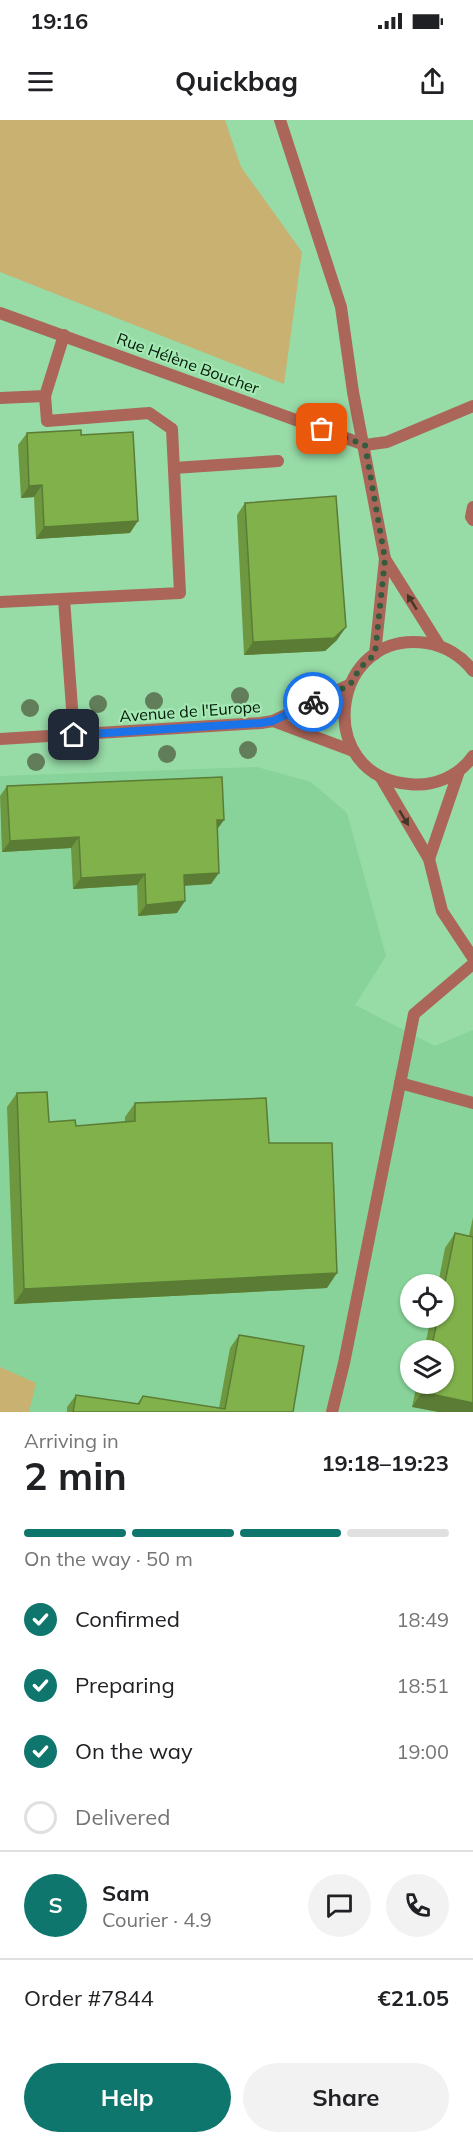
<!DOCTYPE html>
<html lang="en">
<head>
<meta charset="utf-8">
<style>
  :root { --surface:#fff; --page:#f2f2f2; --text:#202124; --muted:#757577; --line:#e0e0e0; --accent:#0f766e }
  body { margin:0; font-family:Mulish,sans-serif; background:var(--page); color:var(--text); height:100vh; display:flex; flex-direction:column; font-size:22px; white-space:nowrap }
  * { box-sizing:border-box; margin:0 }
  p { font-size:20px; color:var(--muted) }
  .icon { flex:none; width:33px; height:33px; fill:none; stroke:currentColor; stroke-width:2; stroke-linecap:round; stroke-linejoin:round }
  .map { position:relative; height:1292px; overflow:hidden }
  .details { display:flex; flex-direction:column; background:var(--surface); flex:1 }
  .details>* { flex:none }
  .buttons { position:absolute; left:400px; top:1154px; display:grid; gap:12px }
  .buttons a { display:grid; place-items:center; width:54px; height:54px; border-radius:50%; background:var(--surface); box-shadow:0 2px 4px #0004; font-size:30px }
  .pin { position:absolute; display:grid; place-items:center; width:51px; height:51px; color:#fff; margin:-26px; border-radius:12px; box-shadow:0 3px 9px #0006 }
  .courier { position:absolute; display:grid; place-items:center; width:60px; height:60px; margin:-30px; border:4px solid #1a73e8; border-radius:50%; background:#fff; color:#222; box-shadow:0 2px 8px #0007 }
  .headline em { font-style:normal; font-weight:700 }
  .headline div { display:flex; flex-direction:column-reverse }
  .headline { display:flex; align-items:center; justify-content:space-between; height:102px; padding:0 24px }
  h1 { font-size:39px; font-weight:700; line-height:45px }
  .bar { display:grid; grid-template-columns:repeat(4,1fr); gap:9px 6px; align-content:center; height:72px; padding:0 24px }
  .bar i { height:8px; border-radius:4px; background:var(--line) }
  .bar .on { background:var(--accent) }
  .bar p { grid-column:span 4 }
  .line { display:flex; align-items:center; gap:15px; padding:0 24px; border-top:2px solid var(--line) }
  .line div { flex:1 }
  .round { display:grid; place-items:center; flex:none; width:63px; height:63px; border-radius:32px; background:var(--page) }
  ol { padding:0 24px; list-style:none }
  li { display:flex; align-items:center; gap:18px; height:66px }
  li p { margin-inline-start:auto }
  li .icon { padding:6px; border-radius:50%; background:var(--accent); color:#fff; stroke-width:4 }
  li:last-child { color:var(--muted) }
  li i { width:33px; height:33px; border:3px solid var(--line); border-radius:50% }
  .primary-button { display:flex; gap:12px; margin-top:auto; padding:12px 24px }
  .primary-button a { flex:1; height:69px; border-radius:36px; background:var(--accent); color:#fff; font-size:24px; font-weight:700; line-height:69px; text-align:center }
  .primary-button a+a { background:var(--page); color:var(--text) }
  .status { display:flex; justify-content:space-between; align-items:center; height:42px; padding:0 30px; background:var(--surface); direction:ltr }
  .status svg { height:16px; fill:currentColor }
  header { display:flex; justify-content:space-between; align-items:center; height:78px; padding:0 24px; background:var(--surface); font-size:27px; font-weight:700 }
  .map>svg:first-child { display:block }
  .built { fill:#88d39a; fill-rule:evenodd }
  .green { fill:#c8b171 }
  .lines { fill:none; stroke-linecap:round; stroke-linejoin:round }
  .service { stroke:#ab6659; stroke-width:12 }
  .minor { stroke:#ab6659; stroke-width:12 }
  .tree { fill:#627d5a }
  .wall { fill:#6e9840 }
  .shaded-wall { fill:#5a7c34 }
  .building { fill:#80b14b; stroke:#5a7c34; stroke-width:1.5 }
  .oneway { fill:#443727 }
  .done { stroke:#355c3e; stroke-width:6; stroke-dasharray:0 10.8 }
  .route { stroke:#1a73e8; stroke-width:8 }
  .labels { text-anchor:middle; stroke-width:4.5; stroke-linejoin:round; paint-order:stroke }
  .street-label { font-size:16px; fill:#001806; stroke:#a4e8b3 }
</style>
</head>
<body>
<div class="status"><b>19:16</b><svg viewBox="0 0 49 12"><path d="M0 12V9h3v3zM5 12V6h3v6zM10 12V3h3v9zM15 12V0h3v12zM26 1h20v11H26zM47 4h2v5h-2z"/></svg></div>
<header><svg class="icon" aria-label="menu" viewBox="0 0 24 24"><path d="M4 6h16M4 12h16M4 18h16"/></svg>Quickbag<svg class="icon" aria-label="share" viewBox="0 0 24 24"><path d="M12 15V3M7 8l5-5 5 5M5 13v7h14v-7"/></svg></header>
<div class="map">
<svg width="473" height="1292" viewBox="0 0 473 1292">
  <rect width="100%" height="100%" fill="#97dba7"/>
  <!-- built -->
  <path class="built" d="M257 647 311 662 347 693 386 836 355 885 435 926 473 910V1292H29L35 1263 0 1247V656ZM411 1164H444V1197H411ZM411 1230H444V1263H411Z"/>
  <!-- green -->
  <g class="green">
    <path d="M0 0H225L241 47 302 132 284 264 0 152Z"/>
    <path d="M0 1247 36 1263 29 1292H0Z"/>
  </g>
  <g class="lines">
    <!-- service -->
    <g class="service">
      <path d="M280 0 341 187 353 272 385 439 375 534"/>
      <path d="M365 325 387 322 473 286"/>
      <path d="M473 387 471 397 473 400"/>
      <path d="M385 439 439 525"/>
      <path d="M380 656 429 739 442 791 473 838"/>
      <path d="M429 739 459 651"/>
      <path d="M400 963 473 983"/>
      <path d="M332 1292 344 1243 414 894 473 844"/>
    </g>
    <!-- minor -->
    <g class="minor">
      <path d="M0 193 365 325"/>
      <path d="M0 278 45 276 64 215"/>
      <path d="M174 348 278 341"/>
      <path d="M64 479 74 615"/>
      <path d="M0 482 180 473 172 309 149 293 47 301 45 276"/>
      <path d="M473 551C462 536 445 526 427 523 330 508 312 656 409 664 433 667 458 657 473 636"/>
      <path d="M273 601 353 631"/>
      <path d="M0 619 261 603 273 601 349 565"/>
    </g>
  </g>
  <!-- trees -->
  <g class="tree">
    <circle cx="240" cy="576" r="9"/>
    <circle cx="154" cy="581" r="9"/>
    <circle cx="98" cy="584" r="9"/>
    <circle cx="30" cy="588" r="9"/>
    <circle cx="248" cy="630" r="9"/>
    <circle cx="167" cy="634" r="9"/>
    <circle cx="36" cy="642" r="9"/>
  </g>
  <!-- wall -->
  <g class="wall">
    <path d="M27 313 81 315 130 413 36 419 34 377 21 378 18 325Z"/>
    <path d="M245 383 337 520 325 531 244 535 237 395Z"/>
    <path d="M7 666 217 709 211 764 184 766 177 793 138 796 137 765 73 769 71 728 2 732 0 676Z"/>
    <path d="M17 973 49 1002 76 1006 125 1002V997L135 983 269 1023 327 1168 14 1184 7 987Z"/>
    <path d="M473 1097V1292L412 1287 417 1263H444V1230H424L431 1197H444V1164H438L445 1128 455 1113 469 1116Z"/>
    <path d="M239 1215 293 1292H67V1287L76 1275 137 1284 143 1276 219 1288 230 1228Z"/>
  </g>
  <!-- shaded-wall -->
  <g class="shaded-wall">
    <path d="M42 365 34 377 21 378 29 366Z"/>
    <path d="M138 401 130 413 36 419 44 407Z"/>
    <path d="M346 507 337 520 325 531 244 535 253 522Z"/>
    <path d="M217 700H224L216 711Z"/>
    <path d="M79 717 71 728 2 732 10 721Z"/>
    <path d="M219 753 211 764 176 766 184 755Z"/>
    <path d="M145 754 137 765 73 769 81 758Z"/>
    <path d="M185 781 177 793 138 796 146 785Z"/>
    <path d="M337 1153 327 1168 14 1184 24 1169Z"/>
    <path d="M422 1272 473 1283V1292H438L412 1287Z"/>
  </g>
  <!-- building -->
  <g class="building">
    <path d="M81 310V315L133 312 138 401 44 407 42 365 29 366 27 313Z"/>
    <path d="M336 376 346 507 334 518 253 522 245 383Z"/>
    <path d="M222 657 224 700H217L219 753 184 755 185 781 146 785 145 754 81 758 79 717 10 721 7 666Z"/>
    <path d="M47 972 49 1002 75 1000 76 1006 135 1001V983L266 978 269 1023H332L337 1153 24 1169 17 973Z"/>
    <path d="M455 1113 473 1117V1283L422 1272 424 1263H444V1230H431L438 1197H444V1167Z"/>
    <path d="M239 1215 304 1226 293 1292H73L76 1275 139 1284 143 1276 225 1289Z"/>
  </g>
  <!-- one-way arrows -->
  <defs><path id="oneway-solid" d="M-6-.8H1V-3.2L6.5 0L1 3.2V.8H-6Z" transform="scale(1.5)"/></defs>
  <g class="oneway">
    <use href="#oneway-solid" transform="translate(412 482) rotate(-122)"/>
    <use href="#oneway-solid" transform="translate(404 698) rotate(59)"/>
  </g>
  <g class="lines">
    <!-- done -->
    <path class="done" d="M313 582 350 565 360 548 375 534 385 439 365 325 322 309"/>
    <!-- route -->
    <path class="route" d="M74 615 261 603 273 601 313 582"/>
  </g>
  <g class="labels">
    <!-- street labels -->
    <g class="street-label">
      <text transform="translate(188 243) rotate(20)" y="6">Rue Hélène Boucher</text>
      <text transform="translate(190 591) rotate(-4)" y="6">Avenue de l'Europe</text>
    </g>
  </g>
</svg>
<div class="buttons">
<a><svg class="icon" aria-label="locate" viewBox="0 0 24 24"><circle cx="12" cy="12" r="6"/><path d="M12 2v4M12 18v4M2 12h4M18 12h4"/></svg></a>
<a><svg class="icon" aria-label="layers" viewBox="0 0 24 24"><path d="M12 4l9 5-9 5-9-5zM3 14l9 5 9-5"/></svg></a>
</div>
<div class="pin" style="left:322px;top:309px;background:#ea580c"><svg class="icon" aria-label="bag" viewBox="0 0 24 24"><path d="M5 8h14l-1 12H6zM9 8a3 3 0 0 1 6 0"/></svg></div>
<div class="pin" style="left:74px;top:615px;background:#1f2937"><svg class="icon" aria-label="home" viewBox="0 0 24 24"><path d="M3 11l9-7 9 7M6 9v11h12V9"/></svg></div>
<div class="courier" style="left:313px;top:582px"><svg class="icon" aria-label="bike" viewBox="0 0 24 24"><circle cx="6" cy="16" r="4"/><circle cx="18" cy="16" r="4"/><path d="M6 16l4-8h5l3 8M10 8l3 8H6M13 5h3"/></svg></div>
</div>
<section class="details">
<div class="headline"><div><h1>2 min</h1><p>Arriving in</p></div><em>19:18–19:23</em></div>
<div class="bar"><i class="on"></i><i class="on"></i><i class="on"></i><i></i><p>On the way · 50 m</p></div>
<ol>
<li><svg class="icon" aria-label="check" viewBox="0 0 24 24"><path d="M5 12l5 5 9-10"/></svg>Confirmed<p>18:49</p></li>
<li><svg class="icon" aria-label="check" viewBox="0 0 24 24"><path d="M5 12l5 5 9-10"/></svg>Preparing<p>18:51</p></li>
<li><svg class="icon" aria-label="check" viewBox="0 0 24 24"><path d="M5 12l5 5 9-10"/></svg>On the way<p>19:00</p></li>
<li><i></i>Delivered</li>
</ol>
<div class="line" style="height:108px"><b class="round" style="background:var(--accent);color:#fff">S</b><div><b>Sam</b><p>Courier · 4.9</p></div><a class="round"><svg class="icon" aria-label="chat" viewBox="0 0 24 24"><path d="M4 5h16v11H9l-5 4z"/></svg></a><a class="round"><svg class="icon" aria-label="phone" viewBox="0 0 24 24"><path d="M5 4h4l2 5-3 2q2 4 5 5l2-3 5 2v4C11 20 4 13 5 4z"/></svg></a></div>
<div class="line" style="height:78px"><div>Order #7844</div><b>€21.05</b></div>
<div class="primary-button"><a>Help</a><a>Share</a></div>
</section>
</body>
</html>
